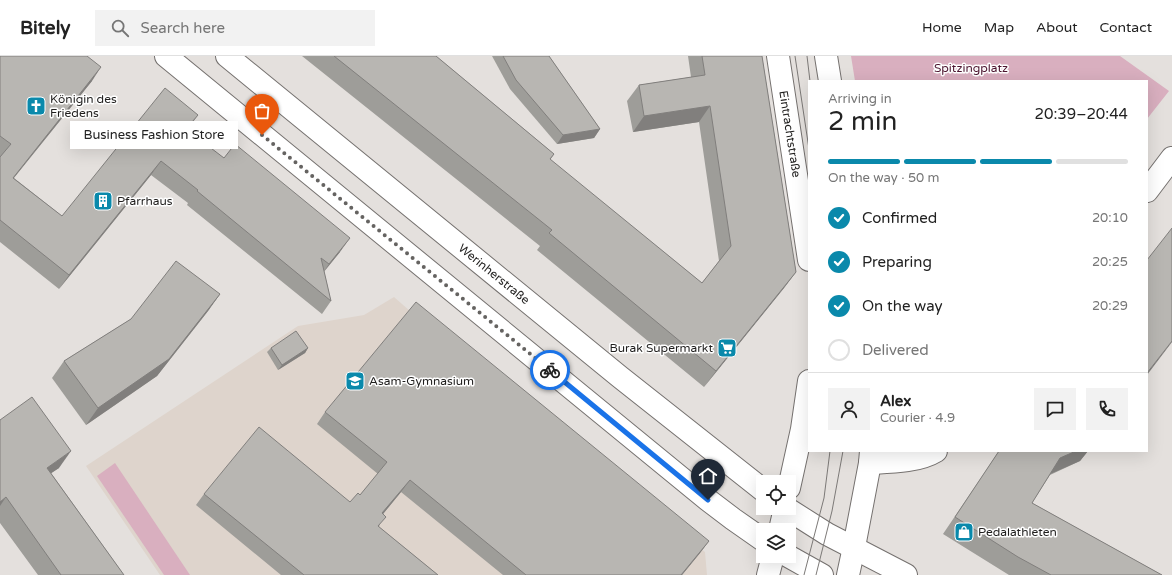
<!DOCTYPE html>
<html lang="en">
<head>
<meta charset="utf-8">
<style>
  :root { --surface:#fff; --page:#f2f2f2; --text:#222; --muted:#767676; --line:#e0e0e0; --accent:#0a89ab }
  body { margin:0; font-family:"Varela Round",sans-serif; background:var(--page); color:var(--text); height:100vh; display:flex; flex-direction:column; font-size:15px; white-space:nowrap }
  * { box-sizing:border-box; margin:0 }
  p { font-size:13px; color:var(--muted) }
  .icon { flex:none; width:22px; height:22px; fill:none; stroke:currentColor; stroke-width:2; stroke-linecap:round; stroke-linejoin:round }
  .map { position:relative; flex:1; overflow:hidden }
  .sheet { position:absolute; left:808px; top:24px; width:340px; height:372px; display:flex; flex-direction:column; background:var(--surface); border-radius:0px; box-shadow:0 4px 16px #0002 }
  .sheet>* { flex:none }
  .tools { position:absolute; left:756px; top:419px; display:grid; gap:8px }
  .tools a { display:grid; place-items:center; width:40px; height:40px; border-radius:0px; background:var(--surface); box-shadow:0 4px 16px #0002; font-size:20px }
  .pin { position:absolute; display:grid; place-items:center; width:34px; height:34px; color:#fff; margin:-41px -17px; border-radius:50% 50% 50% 0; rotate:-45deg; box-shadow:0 0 4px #0007 }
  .pin .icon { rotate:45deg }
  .courier { position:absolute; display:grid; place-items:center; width:40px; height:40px; margin:-20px; border:3px solid #1a73e8; border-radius:50%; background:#fff; color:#222; box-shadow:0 1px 5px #0007 }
  .bubble { position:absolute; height:28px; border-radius:0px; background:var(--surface); box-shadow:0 4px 16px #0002; font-size:13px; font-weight:600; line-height:28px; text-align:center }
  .summary em { font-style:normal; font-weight:600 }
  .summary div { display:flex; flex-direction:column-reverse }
  .summary { display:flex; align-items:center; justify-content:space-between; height:68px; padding:0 20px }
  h1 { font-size:26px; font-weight:600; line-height:30px }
  .bar { display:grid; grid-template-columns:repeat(4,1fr); gap:6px 4px; align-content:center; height:48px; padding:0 20px }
  .bar i { height:5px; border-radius:3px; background:var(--line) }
  .bar .current { background:var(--accent) }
  .bar p { grid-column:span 4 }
  .line { display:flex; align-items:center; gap:10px; padding:0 20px; border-top:1px solid var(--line) }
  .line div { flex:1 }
  .round { display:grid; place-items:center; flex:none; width:42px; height:42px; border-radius:0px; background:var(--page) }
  ol { padding:0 20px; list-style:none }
  li { display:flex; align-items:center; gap:12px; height:44px }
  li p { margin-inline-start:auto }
  li .icon { padding:4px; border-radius:50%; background:var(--accent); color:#fff; stroke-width:4 }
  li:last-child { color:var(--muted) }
  li i { width:22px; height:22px; border:2px solid var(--line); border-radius:50% }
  header { display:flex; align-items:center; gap:24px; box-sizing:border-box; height:56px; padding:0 20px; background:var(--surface); border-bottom:1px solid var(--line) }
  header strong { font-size:19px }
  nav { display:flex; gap:22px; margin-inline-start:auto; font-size:14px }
  .search { width:280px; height:36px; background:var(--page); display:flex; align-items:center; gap:10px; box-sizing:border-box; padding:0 14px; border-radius:0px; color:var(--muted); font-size:15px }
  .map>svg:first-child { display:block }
  .built { fill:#ded4cc }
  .green { fill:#d9afbf }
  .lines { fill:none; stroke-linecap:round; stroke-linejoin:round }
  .minor-casing { stroke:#75716f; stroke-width:24 }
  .secondary-casing { stroke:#75716f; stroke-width:24 }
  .minor { stroke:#fff; stroke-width:22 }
  .secondary { stroke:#fff; stroke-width:22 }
  .tram { stroke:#7c7977; stroke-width:1 }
  .wall { fill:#9e9d99 }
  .shaded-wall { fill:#817f7d }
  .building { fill:#b8b6b2; stroke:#817f7d }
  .done { stroke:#656361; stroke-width:4; stroke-dasharray:0 7.2 }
  .route { stroke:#1a73e8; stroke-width:5 }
  .labels { text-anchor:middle; stroke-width:3; stroke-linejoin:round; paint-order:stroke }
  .park-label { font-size:12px; fill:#4c142f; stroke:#fff }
  .poi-label { font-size:12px; fill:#201f1e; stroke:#fff; text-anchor:start }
  .street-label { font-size:12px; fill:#201f1e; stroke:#fff }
</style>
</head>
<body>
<header>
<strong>Bitely</strong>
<div class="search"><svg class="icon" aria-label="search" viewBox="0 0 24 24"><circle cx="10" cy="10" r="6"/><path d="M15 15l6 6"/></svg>Search here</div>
<nav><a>Home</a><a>Map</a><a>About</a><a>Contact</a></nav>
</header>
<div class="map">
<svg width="1172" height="519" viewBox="0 0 1172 519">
  <rect width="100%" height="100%" fill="#e4e0dd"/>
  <!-- built -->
  <path class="built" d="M394 241 426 269 705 496 707 519H160L86 410 298 270 364 259Z"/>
  <!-- green -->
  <g class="green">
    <path d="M851 0H1120L1169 35 1147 63V25H855Z"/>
    <path d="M115 407 190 519H164L97 420Z"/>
  </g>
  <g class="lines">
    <!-- minor casing -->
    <g class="minor-casing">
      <g id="minor">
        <path d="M1147 135 1172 102"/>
        <path d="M870 407C890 406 918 406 936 395"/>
      </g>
    </g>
    <!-- secondary casing -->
    <g class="secondary-casing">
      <g id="secondary">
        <path d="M166 0 708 444 733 463 763 484"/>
        <path d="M227 0 620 321 763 434"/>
        <path d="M778 0 809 204"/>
        <path d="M826 0 830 25"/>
        <path d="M789 432 802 373 809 325"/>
        <path d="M786 452 827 478 906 519"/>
        <path d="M780 474 785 452"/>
        <path d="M788 500 822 519"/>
        <path d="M768 519 773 500"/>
        <path d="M848 519 854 491 870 407 871 395"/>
      </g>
    </g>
    <!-- minor -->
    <use href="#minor" class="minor"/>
    <!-- secondary -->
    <use href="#secondary" class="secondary"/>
    <!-- tram -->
    <g class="tram">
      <path d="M795 0 809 93"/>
      <path d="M807 0 810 25"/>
      <path d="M804 519 824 442 830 395"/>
      <path d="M816 519 832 455 843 395"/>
    </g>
  </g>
  <!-- wall -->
  <g class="wall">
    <path d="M0 0 92 25 14 122 62 160 187 74 340 196 324 215 331 245 322 258 187 149 188 147 151 119 59 233 0 186Z"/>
    <path d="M302 0H436L554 98 550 104 702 227 719 205 699 66 633 76 627 45 639 29 691 21 688 0H762L796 216 784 232 704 331 537 194 540 190Z"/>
    <path d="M492 0H549L600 73 594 82 557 88 510 33Z"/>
    <path d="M220 238 208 255 157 320 86 369 52 322 64 305 131 263Z"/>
    <path d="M271 292H308L305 297 278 314 267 296Z"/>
    <path d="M325 356 709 485 700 497 682 519H503L401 436 383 458 379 471 438 519H281L196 449 204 438 350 446 360 439 378 418 317 368Z"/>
    <path d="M0 364 59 412 51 417 124 519H38L0 467Z"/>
    <path d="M999 395H1088L1080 405 1050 419 1032 447 1162 519H1009L943 478Z"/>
  </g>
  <!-- shaded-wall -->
  <g class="shaded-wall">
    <path d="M101 11 92 25 3 135 13 122Z"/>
    <path d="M710 50 699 66 633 76 644 60Z"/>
    <path d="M198 59 188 73 177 87 186 73Z"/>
    <path d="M600 73 594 82 557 88 563 79Z"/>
    <path d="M161 105 151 119 59 233 69 219Z"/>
    <path d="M350 182 340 196 319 222 329 208Z"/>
    <path d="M796 216 784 232 704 331 716 315Z"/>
    <path d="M220 238 208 255 157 320 86 369 98 352Z"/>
    <path d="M1172 285V286L1147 319V317Z"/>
    <path d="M308 292 305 297 278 314 282 309Z"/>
    <path d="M71 395 59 412 35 428 47 412Z"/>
    <path d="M1076 395H1088L1080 405 1048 419 1060 402Z"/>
    <path d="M410 424 401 436 374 469 382 457Z"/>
    <path d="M6 441 0 450V446Z"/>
    <path d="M709 485 700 497 682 519H681Z"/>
  </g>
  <!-- building -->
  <g class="building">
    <path d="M0 0H87L101 11 13 122 62 160 165 32 198 59 186 73 224 102 235 88 350 182 329 208 321 202 331 245 197 135 198 134 161 105 69 219 0 164V101L11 88 0 80Z"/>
    <path d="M334 0H436L554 98 550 103 702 227 731 190 710 50 644 60 639 29 705 19 702 0H762L796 216 716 315 549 177 552 174Z"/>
    <path d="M503 0H549L600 73 563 79 516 24Z"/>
    <path d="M1172 172V285L1147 317V204Z"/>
    <path d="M176 205 220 238 169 303 98 352 64 305 131 263Z"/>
    <path d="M416 246 709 485 681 519H526L410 424 382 457 386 461 378 470 438 519H304L204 438 259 371 350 446 358 437 360 439 387 406 325 356Z"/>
    <path d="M296 275 308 292 282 309 271 292Z"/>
    <path d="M32 341 71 395 47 412 124 519H61L6 441 0 446V364Z"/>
    <path d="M999 395H1076L1060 402 1032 447 1162 519H1051L1018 501 955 461Z"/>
  </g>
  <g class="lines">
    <!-- done -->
    <path class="done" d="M262 79 550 314"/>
    <!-- route -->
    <path class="route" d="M550 314 708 444"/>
  </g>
  <!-- icons -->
  <defs>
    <g id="church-square" transform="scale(1)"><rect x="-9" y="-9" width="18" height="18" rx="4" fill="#0a89ab" stroke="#fff"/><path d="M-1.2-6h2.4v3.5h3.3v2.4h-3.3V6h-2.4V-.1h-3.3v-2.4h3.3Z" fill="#fff"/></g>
    <g id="building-square" transform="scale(1)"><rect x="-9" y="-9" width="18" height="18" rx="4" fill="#0a89ab" stroke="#fff"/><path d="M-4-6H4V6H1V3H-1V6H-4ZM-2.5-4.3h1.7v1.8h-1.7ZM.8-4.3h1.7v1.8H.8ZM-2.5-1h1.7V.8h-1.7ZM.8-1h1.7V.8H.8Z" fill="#fff"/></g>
    <g id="supermarket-square" transform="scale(1)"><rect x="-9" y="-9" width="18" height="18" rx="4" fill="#0a89ab" stroke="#fff"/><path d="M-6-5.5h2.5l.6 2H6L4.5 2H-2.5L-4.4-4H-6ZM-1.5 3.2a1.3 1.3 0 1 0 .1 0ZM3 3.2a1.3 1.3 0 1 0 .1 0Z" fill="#fff"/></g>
    <g id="school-square" transform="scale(1)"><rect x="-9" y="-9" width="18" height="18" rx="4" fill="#0a89ab" stroke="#fff"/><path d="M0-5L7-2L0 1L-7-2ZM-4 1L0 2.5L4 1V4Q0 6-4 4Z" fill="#fff"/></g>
    <g id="shop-square" transform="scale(1)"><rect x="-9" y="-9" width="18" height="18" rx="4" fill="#0a89ab" stroke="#fff"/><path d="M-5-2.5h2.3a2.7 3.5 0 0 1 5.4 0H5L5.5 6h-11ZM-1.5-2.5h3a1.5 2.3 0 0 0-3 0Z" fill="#fff"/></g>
  </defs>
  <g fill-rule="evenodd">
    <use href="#church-square" x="36" y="50"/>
    <use href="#building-square" x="103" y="145"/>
    <use href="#supermarket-square" x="727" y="292"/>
    <use href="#school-square" x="355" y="325"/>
    <use href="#shop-square" x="964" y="476"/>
  </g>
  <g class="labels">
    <!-- park labels -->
    <g class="park-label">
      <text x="971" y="16">Spitzingplatz</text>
    </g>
    <!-- poi labels -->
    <g class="poi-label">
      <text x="50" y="47">Königin des<tspan x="50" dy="14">Friedens</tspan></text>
      <text x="117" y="149">Pfarrhaus</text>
      <text x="713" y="296" text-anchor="end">Burak Supermarkt</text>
      <text x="369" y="329">Asam-Gymnasium</text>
      <text x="978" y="480">Pedalathleten</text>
    </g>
    <!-- street labels -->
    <g class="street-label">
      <text transform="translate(790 78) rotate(81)" y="4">Eintrachtstraße</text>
      <text transform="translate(494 218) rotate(39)" y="4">Werinherstraße</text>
    </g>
  </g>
</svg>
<div class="tools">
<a><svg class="icon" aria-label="locate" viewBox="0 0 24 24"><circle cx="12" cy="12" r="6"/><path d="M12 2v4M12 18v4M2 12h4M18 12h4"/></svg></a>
<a><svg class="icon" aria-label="layers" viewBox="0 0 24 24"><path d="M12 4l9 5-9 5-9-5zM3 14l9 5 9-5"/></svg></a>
</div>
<div class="pin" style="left:262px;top:79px;background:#ea580c"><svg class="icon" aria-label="bag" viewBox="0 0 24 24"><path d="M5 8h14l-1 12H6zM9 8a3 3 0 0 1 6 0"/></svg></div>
<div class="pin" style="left:708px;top:444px;background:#1f2937"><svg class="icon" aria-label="home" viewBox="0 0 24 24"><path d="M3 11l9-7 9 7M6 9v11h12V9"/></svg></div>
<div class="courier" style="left:550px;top:314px"><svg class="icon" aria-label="bike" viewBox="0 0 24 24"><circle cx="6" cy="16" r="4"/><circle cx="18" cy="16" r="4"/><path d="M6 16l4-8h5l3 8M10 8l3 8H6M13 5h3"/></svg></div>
<div class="bubble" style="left:70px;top:65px;width:168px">Business Fashion Store</div>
<section class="sheet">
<div class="summary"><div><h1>2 min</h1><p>Arriving in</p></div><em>20:39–20:44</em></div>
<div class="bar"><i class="current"></i><i class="current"></i><i class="current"></i><i></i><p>On the way · 50 m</p></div>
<ol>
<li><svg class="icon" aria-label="check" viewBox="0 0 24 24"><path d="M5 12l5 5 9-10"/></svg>Confirmed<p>20:10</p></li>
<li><svg class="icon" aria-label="check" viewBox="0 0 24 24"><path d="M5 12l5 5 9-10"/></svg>Preparing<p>20:25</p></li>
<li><svg class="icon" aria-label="check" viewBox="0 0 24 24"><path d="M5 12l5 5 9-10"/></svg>On the way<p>20:29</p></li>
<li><i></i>Delivered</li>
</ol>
<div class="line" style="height:72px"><a class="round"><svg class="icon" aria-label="person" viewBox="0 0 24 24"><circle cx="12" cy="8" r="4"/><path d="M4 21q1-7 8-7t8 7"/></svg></a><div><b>Alex</b><p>Courier · 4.9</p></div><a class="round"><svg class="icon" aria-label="chat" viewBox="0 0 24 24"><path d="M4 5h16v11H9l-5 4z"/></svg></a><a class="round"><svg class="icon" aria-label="phone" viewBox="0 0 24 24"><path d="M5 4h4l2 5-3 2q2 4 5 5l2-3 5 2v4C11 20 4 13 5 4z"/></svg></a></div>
</section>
</div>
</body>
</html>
